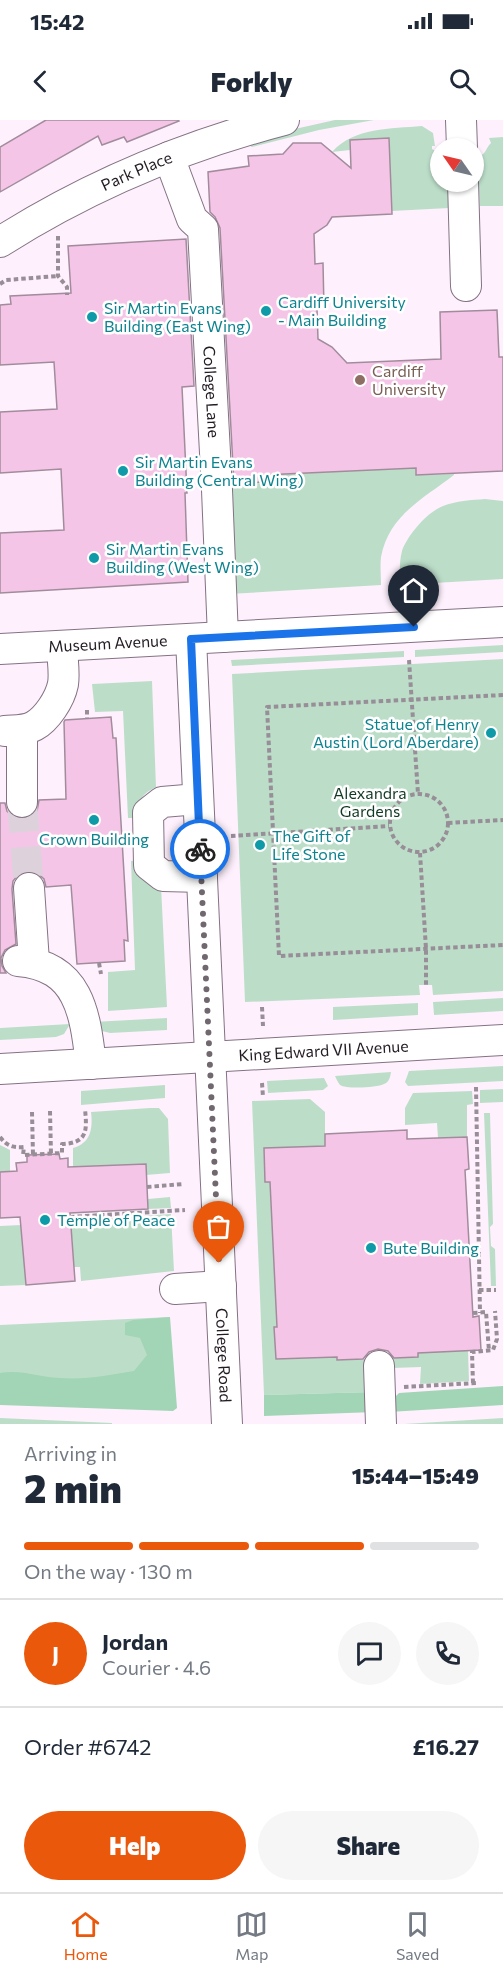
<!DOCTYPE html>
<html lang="en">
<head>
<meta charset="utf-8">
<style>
  :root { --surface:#fff; --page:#f6f6f7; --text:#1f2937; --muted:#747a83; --line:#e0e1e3; --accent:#ea580c }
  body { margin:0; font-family:Commissioner,sans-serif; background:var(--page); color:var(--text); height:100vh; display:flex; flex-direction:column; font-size:22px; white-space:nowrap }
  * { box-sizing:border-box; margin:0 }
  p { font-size:20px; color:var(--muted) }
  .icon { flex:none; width:33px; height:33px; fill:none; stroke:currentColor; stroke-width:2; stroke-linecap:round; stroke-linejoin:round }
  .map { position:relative; height:1304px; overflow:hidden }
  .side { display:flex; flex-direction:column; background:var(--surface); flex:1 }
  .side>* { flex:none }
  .needle { width:39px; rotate:304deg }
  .tools { position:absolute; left:430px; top:18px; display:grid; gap:12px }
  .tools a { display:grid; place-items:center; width:54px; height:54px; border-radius:50%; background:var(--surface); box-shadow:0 2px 4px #0004; font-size:30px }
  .pin { position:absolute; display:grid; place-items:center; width:51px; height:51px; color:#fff; margin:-62px -26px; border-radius:50% 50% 50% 0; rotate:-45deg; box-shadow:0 0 6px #0007 }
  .pin .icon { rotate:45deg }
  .courier { position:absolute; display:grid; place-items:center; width:60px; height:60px; margin:-30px; border:4px solid #1a73e8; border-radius:50%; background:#fff; color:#222; box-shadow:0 2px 8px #0007 }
  .overview em { font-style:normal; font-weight:800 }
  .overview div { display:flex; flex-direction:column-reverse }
  .overview { display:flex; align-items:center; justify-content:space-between; height:102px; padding:0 24px }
  h1 { font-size:39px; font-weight:800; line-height:45px }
  .bar { display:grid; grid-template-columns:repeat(4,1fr); gap:9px 6px; align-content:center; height:72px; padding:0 24px }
  .bar i { height:8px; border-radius:4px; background:var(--line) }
  .bar .current { background:var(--accent) }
  .bar p { grid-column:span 4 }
  .line { display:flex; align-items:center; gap:15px; padding:0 24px; border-top:2px solid var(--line) }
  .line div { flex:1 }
  .round { display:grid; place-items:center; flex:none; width:63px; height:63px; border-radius:32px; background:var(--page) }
  .action { display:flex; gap:12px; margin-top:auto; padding:12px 24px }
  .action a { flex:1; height:69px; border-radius:36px; background:var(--accent); color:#fff; font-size:24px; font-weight:800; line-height:69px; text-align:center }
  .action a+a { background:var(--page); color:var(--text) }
  .status { display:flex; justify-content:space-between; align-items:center; height:42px; padding:0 30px; background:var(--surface); direction:ltr }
  .status svg { height:16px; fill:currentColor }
  header { display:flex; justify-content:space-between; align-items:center; height:78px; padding:0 24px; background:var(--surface); font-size:27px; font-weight:800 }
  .tab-bar { display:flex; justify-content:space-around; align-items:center; height:84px; border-top:2px solid var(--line); background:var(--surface); font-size:16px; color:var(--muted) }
  .tab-bar a { display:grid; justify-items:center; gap:3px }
  .tab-bar .current { color:var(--accent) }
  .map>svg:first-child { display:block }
  .green { fill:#bcdec9 }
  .forest { fill:#a1d5b6 }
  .building { fill:#f5c5e8; stroke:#a28c9c; stroke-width:1.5 }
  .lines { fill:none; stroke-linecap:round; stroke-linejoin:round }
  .minor-tunnel { stroke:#ddd1dc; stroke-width:30; stroke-dasharray:30 15; stroke-linecap:butt }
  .minor-casing { stroke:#847284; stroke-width:32 }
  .path { stroke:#988e98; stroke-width:4; stroke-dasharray:4.5 3; stroke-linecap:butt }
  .minor { stroke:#fff; stroke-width:30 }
  .done { stroke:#70676f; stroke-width:6; stroke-dasharray:0 10.8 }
  .route { stroke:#1a73e8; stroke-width:8 }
  .culture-dot { fill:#0f9aa8; stroke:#fff; stroke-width:2 }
  .education-dot { fill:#8d6e63; stroke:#fff; stroke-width:2 }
  .labels { text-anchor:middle; stroke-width:5; stroke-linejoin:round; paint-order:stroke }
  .street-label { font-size:16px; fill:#231c23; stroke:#fff }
  .culture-label { font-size:16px; fill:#0d838f; stroke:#fff; text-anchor:start }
  .education-label { font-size:16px; fill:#785e54; stroke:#fff; text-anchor:start }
  .park-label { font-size:16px; fill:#103a25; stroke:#fff }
</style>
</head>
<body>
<div class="status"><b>15:42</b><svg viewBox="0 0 49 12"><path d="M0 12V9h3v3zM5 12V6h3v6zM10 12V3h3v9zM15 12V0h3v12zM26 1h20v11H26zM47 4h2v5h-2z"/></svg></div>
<header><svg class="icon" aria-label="back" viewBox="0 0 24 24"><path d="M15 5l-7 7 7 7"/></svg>Forkly<svg class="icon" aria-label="search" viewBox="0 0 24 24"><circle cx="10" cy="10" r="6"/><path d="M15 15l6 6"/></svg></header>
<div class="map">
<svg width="503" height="1304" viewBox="0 0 503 1304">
  <rect width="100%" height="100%" fill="#fef1fd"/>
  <!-- green -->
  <g class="green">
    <path d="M335 0H374L319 10 252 27 247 24 268 15Z"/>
    <path d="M422 6 433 13 435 26H432V29L441 34V62H449V88L392 91 389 18 350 20V30L332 32C355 7 390 9 422 6Z"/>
    <path d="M503 17V86H480L477 36C486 36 486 27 491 23L489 18Z"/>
    <path d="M416 348V355L454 354V355C423 379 389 395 381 437 380 446 381 456 381 465L229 474 224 364 262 362 263 355Z"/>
    <path d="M485 379 503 381V459L400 465C400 454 399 442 402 431 407 416 427 392 443 386 456 381 471 380 485 379Z"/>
    <path d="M503 525V532L415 537V530Z"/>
    <path d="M404 531V537L232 546 231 540Z"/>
    <path d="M503 539V871L433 875 432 865H419L420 875 245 882 232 554Z"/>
    <path d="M152 561 156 667C140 675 139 681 136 698H128L123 591 95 592 92 564Z"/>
    <path d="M137 740 161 766 167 887 108 891V852L135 850 131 741Z"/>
    <path d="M503 878V891L434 895 433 882Z"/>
    <path d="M418 883V895L333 900V887Z"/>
    <path d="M167 898V910L110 913 98 910 93 902Z"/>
    <path d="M70 904 64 914 56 917 0 920V908Z"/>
    <path d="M503 946V961L408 966 405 962 409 951Z"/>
    <path d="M391 952C390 958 389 962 384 964 377 968 345 969 340 965 338 963 336 958 335 956Z"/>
    <path d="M324 958 328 966 323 970 268 973 267 961Z"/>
    <path d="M165 965V978L81 985V971Z"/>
    <path d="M503 969V982L480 983V970Z"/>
    <path d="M472 971 473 984 467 985V1017L438 1018 437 1003 405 1005V988L413 973Z"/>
    <path d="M310 979 325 992V1026L264 1028 265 1062H270L277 1207H274L276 1238 337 1237 338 1240 371 1239 373 1272 264 1275 252 981Z"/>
    <path d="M150 988H159L168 999 170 1053 146 1055 73 1047V1028C91 1023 93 1008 91 992Z"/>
    <path d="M484 993H490L493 1104 490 1107 491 1126 495 1129 496 1166H491Z"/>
    <path d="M0 1025 10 1030V1052H0Z"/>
    <path d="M170 1077 171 1088 148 1089V1079Z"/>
    <path d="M171 1094 174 1151 81 1161 80 1147H74L71 1101Z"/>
    <path d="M21 1105 26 1165 0 1166V1106Z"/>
    <path d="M170 1197 169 1269 0 1276V1205Z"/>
    <path d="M468 1230 469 1261 420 1264 421 1247 393 1248 387 1238 418 1237V1233Z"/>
    <path d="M0 1298 112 1303V1304H0Z"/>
    <path d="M503 1298V1304H404Z"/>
  </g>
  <!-- forest -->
  <g class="forest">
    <path d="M170 1197 177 1288 173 1291 0 1285V1253C22 1249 37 1257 60 1258 85 1260 110 1255 134 1251L147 1235 140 1218 125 1215V1203L133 1200Z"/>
    <path d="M503 1266V1285L389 1292 390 1282 399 1273Z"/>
    <path d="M373 1272 375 1292 264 1296V1275Z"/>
  </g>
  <!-- building -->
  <g class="building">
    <path d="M46 0H178L179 1 127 22 124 17 102 25 98 16 0 72V27Z"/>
    <path d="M389 18 392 94 332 97 327 105 314 114 315 144 323 143 324 189H317L318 219 332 227 347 243 441 239 440 192 497 190 499 237H503V351L416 355V348L263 355 262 362 234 364 220 108 215 97 210 92 208 52 249 46 248 36 283 34 293 23H321L351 48 350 20Z"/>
    <path d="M186 119 194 266 182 267 187 373H185L188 462 0 473V413L64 410 61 349 0 353V292L57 289 54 242 0 245V185L11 184 10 176 71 173 68 126Z"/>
    <path d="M111 597 113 618H116L128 821 124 820 125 841 77 844 71 765 46 767 44 759 37 753 27 751 19 754 13 761 12 769 16 824 5 830 1 838 2 846 6 853H0V683H5L7 691 13 697 23 699 31 697 37 691 39 680 66 679 64 602 65 600Z"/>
    <path d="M407 1010V1019L467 1017 469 1049 465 1050 473 1197 479 1196 481 1230 418 1233V1237L394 1238 388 1231 378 1229 369 1232 363 1239 337 1240V1237L276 1239 274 1207H277L270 1062H265L264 1028 325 1026V1014Z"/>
    <path d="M59 1034 60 1039 68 1038V1047L146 1044 148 1089 70 1093 75 1161 26 1165 20 1097 0 1098V1052L17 1051 16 1043 27 1042V1035Z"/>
  </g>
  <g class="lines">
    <!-- minor-tunnel -->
    <path class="minor-tunnel" d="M22 682 29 768"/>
    <!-- minor casing -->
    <g class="minor-casing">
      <g id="minor">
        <path d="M461 0 462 28"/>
        <path id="s1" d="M169 37 192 99 203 109 217 370 223 517"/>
        <path d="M463 62 466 166"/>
        <path id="s2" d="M0 122C87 67 184 26 284 0"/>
        <path id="s3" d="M191 519 227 1304"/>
        <path id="s4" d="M0 529 503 502"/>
        <path d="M5 611C15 610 25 611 34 606 47 599 60 579 63 564 65 552 62 538 62 526"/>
        <path d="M198 679 162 682 148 693 149 745 163 756 202 757"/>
        <path d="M22 682V610"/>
        <path d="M29 768 34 842"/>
        <path d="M18 841C80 846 85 894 91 944"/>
        <path id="s5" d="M0 949 503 920"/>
        <path d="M175 1169 221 1166"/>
        <path d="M379 1246 381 1304"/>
      </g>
    </g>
    <!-- path -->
    <g class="path">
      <path d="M58 116V156L67 167V175"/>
      <path d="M0 164 6 160 58 156"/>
      <path d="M409 540 418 674"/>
      <path d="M503 575 267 587 279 836 503 825"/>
      <path d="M87 590V599"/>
      <circle cx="419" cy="703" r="29"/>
      <path d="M448 703 503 700"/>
      <path d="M231 716 389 706"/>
      <path d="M420 733 426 829V865"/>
      <path d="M99 843 101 854"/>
      <path d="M262 887 263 906"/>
      <path d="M262 963 263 977"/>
      <path d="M476 967 480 1193"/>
      <path d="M50 991 51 1034"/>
      <path d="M32 992 33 1035"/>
      <path d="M0 1017C7 1026 13 1028 24 1027L23 1035 62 1033V1024C88 1023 87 1010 85 989"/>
      <path d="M147 1067 183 1064"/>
      <path d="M70 1097 185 1090"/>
      <path d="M479 1170H496"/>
      <path d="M473 1193 486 1192 489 1231"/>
      <path d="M473 1263 472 1232 493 1230 497 1219 495 1191"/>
      <path d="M404 1267 476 1263"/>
    </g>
    <!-- minor -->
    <use href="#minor" class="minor"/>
  </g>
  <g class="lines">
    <!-- done -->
    <path class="done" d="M200 729 219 1143"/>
    <!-- route -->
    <path class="route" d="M200 729 191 519 414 507"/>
  </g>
  <!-- markers -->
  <g class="culture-dot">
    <circle cx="266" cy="191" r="6"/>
    <circle cx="92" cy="197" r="6"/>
    <circle cx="123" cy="351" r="6"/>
    <circle cx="94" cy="438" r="6"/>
    <circle cx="491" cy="613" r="6"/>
    <circle cx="94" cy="700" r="6"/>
    <circle cx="260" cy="725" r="6"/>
    <circle cx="45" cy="1100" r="6"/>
    <circle cx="371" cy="1128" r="6"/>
  </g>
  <circle class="education-dot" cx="360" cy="260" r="6"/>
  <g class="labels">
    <!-- street labels -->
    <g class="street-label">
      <text dy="6" stroke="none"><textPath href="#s2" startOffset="154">Park Place</textPath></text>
      <text dy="6" stroke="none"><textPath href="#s1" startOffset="244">College Lane</textPath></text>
      <text dy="6" stroke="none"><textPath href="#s4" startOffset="108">Museum Avenue</textPath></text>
      <text dy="6" stroke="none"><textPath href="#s5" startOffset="324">King Edward VII Avenue</textPath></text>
      <text dy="6" stroke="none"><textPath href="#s3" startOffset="717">College Road</textPath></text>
    </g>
    <!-- culture labels -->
    <g class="culture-label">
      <text x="278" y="188">Cardiff University<tspan x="278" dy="18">- Main Building</tspan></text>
      <text x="104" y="194">Sir Martin Evans<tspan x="104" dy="18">Building (East Wing)</tspan></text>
      <text x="135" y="348">Sir Martin Evans<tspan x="135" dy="18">Building (Central Wing)</tspan></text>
      <text x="106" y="435">Sir Martin Evans<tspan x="106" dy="18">Building (West Wing)</tspan></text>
      <text x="479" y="610" text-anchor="end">Statue of Henry<tspan x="479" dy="18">Austin (Lord Aberdare)</tspan></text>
      <text x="272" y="722">The Gift of<tspan x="272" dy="18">Life Stone</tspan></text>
      <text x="94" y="725" text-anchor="middle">Crown Building</text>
      <text x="57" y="1106">Temple of Peace</text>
      <text x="383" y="1134">Bute Building</text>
    </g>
    <!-- education labels -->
    <g class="education-label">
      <text x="372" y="257">Cardiff<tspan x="372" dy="18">University</tspan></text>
    </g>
    <!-- park labels -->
    <g class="park-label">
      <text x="370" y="679">Alexandra<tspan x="370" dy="18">Gardens</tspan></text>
    </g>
  </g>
</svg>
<div class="tools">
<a><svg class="needle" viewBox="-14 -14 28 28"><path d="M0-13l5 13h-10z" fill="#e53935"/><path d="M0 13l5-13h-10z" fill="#747a83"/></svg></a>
</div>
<div class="pin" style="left:219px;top:1143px;background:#ea580c"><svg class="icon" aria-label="bag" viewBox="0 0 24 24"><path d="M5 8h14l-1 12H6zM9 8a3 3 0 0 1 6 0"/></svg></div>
<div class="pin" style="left:414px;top:507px;background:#1f2937"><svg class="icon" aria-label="home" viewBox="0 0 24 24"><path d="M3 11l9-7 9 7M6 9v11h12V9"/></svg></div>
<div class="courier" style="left:200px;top:729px"><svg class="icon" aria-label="bike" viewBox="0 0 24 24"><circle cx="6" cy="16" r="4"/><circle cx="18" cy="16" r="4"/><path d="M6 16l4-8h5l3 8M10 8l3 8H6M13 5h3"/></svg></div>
</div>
<section class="side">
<div class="overview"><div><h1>2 min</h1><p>Arriving in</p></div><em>15:44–15:49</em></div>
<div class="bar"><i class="current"></i><i class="current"></i><i class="current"></i><i></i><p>On the way · 130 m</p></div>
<div class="line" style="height:108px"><b class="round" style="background:var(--accent);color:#fff">J</b><div><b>Jordan</b><p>Courier · 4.6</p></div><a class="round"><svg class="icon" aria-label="chat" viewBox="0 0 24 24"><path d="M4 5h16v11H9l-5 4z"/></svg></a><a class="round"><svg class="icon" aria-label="phone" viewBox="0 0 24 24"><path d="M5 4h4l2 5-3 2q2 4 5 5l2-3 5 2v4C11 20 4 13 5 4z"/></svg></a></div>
<div class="line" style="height:78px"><div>Order #6742</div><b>£16.27</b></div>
<div class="action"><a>Help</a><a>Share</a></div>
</section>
<nav class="tab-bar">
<a class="current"><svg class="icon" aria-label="home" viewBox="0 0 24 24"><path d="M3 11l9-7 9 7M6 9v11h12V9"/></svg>Home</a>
<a><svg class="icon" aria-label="map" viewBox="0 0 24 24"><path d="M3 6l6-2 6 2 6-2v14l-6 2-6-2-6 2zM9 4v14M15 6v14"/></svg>Map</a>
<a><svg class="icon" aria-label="saved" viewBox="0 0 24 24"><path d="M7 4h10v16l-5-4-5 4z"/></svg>Saved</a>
</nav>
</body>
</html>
